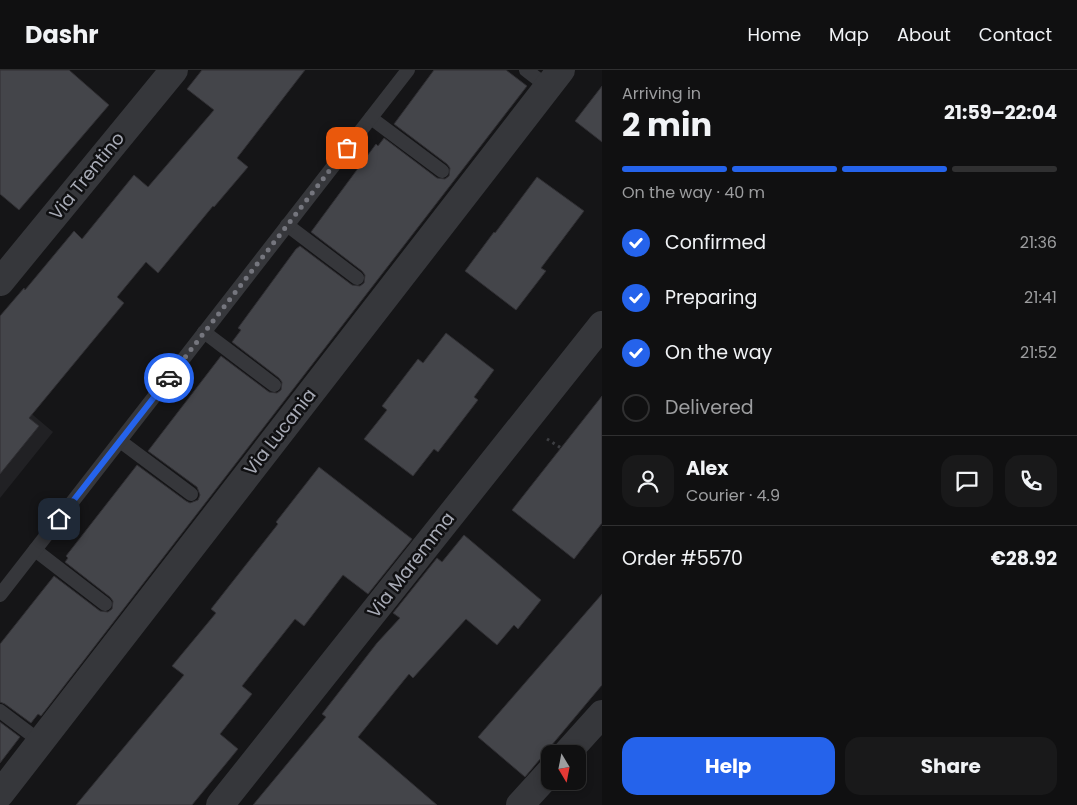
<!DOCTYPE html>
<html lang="en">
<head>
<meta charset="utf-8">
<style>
  :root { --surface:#101011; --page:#19191a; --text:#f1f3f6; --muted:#9c9d9f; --line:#303031; --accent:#2563eb }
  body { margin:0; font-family:Poppins,sans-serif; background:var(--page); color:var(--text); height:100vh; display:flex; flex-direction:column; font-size:19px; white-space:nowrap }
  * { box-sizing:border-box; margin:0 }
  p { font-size:16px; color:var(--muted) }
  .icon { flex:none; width:28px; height:28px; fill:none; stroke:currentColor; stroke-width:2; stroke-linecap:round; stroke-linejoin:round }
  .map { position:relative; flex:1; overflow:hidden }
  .sheet { display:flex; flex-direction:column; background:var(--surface); width:475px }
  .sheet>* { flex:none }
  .needle { width:32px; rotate:170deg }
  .controls { position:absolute; left:541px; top:675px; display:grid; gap:10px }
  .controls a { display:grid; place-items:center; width:45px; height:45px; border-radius:10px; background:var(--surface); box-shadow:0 2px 8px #0003,0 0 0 1px var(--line); font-size:25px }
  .pin { position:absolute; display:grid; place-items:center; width:42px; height:42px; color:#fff; margin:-21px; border-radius:10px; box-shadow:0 2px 8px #0006 }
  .courier { position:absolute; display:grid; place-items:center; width:50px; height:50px; margin:-25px; border:4px solid #2563eb; border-radius:50%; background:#fff; color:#222; box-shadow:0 1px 6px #0007 }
  .overview em { font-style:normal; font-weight:700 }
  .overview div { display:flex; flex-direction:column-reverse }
  .overview { display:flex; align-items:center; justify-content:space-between; height:85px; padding:0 20px }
  h1 { font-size:32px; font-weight:700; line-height:38px }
  .bar { display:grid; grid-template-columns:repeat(4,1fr); gap:8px 5px; align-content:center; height:60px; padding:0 20px }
  .bar i { height:6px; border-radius:4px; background:var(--line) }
  .bar .on { background:var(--accent) }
  .bar p { grid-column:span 4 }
  .line { display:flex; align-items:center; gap:12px; padding:0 20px; border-top:1px solid var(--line) }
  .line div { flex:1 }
  .round { display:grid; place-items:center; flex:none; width:52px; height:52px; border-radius:15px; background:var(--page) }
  ol { padding:0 20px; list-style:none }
  li { display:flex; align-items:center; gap:15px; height:55px }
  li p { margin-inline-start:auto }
  li .icon { padding:5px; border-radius:50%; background:var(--accent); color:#fff; stroke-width:4 }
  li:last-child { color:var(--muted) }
  li i { width:28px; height:28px; border:2px solid var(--line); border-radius:50% }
  .primary-button { display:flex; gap:10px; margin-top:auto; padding:10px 20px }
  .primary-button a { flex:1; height:58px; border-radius:15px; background:var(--accent); color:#fff; font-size:20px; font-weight:700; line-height:58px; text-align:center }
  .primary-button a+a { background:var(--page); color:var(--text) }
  header { display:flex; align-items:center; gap:30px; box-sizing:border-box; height:70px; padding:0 25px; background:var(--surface); border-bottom:1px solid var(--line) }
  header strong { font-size:24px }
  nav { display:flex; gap:28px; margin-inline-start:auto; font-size:18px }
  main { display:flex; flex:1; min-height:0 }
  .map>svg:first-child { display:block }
  .built { fill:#212124 }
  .building { fill:#44454a; stroke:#302f33 }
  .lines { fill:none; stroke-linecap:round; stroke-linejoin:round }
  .path { stroke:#3d3e42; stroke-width:3; stroke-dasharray:2.5 4; stroke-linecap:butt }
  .service { stroke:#36373b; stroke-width:14 }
  .minor { stroke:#36373b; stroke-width:28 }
  .done { stroke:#75767e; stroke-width:5; stroke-dasharray:0 9 }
  .route { stroke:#2563eb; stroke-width:6 }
  .labels { text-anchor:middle; stroke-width:5; stroke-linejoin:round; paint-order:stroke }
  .street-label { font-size:18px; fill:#a8abb6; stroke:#101012 }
</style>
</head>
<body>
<header>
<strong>Dashr</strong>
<nav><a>Home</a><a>Map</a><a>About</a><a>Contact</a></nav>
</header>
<main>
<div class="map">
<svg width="602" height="735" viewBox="0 0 602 735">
  <rect width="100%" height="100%" fill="#151517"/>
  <!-- built -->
  <path class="built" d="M0 317 53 362 0 428Z"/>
  <!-- building -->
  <g class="building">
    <path d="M0 0H69L109 35 19 140 0 124Z"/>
    <path d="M202 0H305L237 88 248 97 214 137 213 136 158 203 146 192 117 227 124 233 29 348 39 356 0 404V246L24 218 25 220 74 161 82 169 134 105 148 117 214 40 187 19Z"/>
    <path d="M434 0H506L527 16 41 646 38 644 31 653 5 634 0 632V574L54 506 100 541 108 542 112 539 113 531 110 527 65 492 68 488 66 486 137 395 186 431 190 433 198 430 200 425 197 417 148 381 221 286 269 322 277 323 281 320 282 312 279 308 232 272 241 260 238 258 296 179 300 176 352 215 360 216 364 213 365 205 362 201 311 162 376 74 378 76 384 68 437 108 445 109 449 106 450 98 447 94 394 54Z"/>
    <path d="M602 16V72L575 51Z"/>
    <path d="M537 107 584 141 541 198 546 201 516 240 465 201 494 162 495 163Z"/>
    <path d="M446 263 494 300 474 327 478 330 438 382 434 379 413 406 364 369 387 340 382 336 418 289 423 293Z"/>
    <path d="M602 326V453L574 489 512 440Z"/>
    <path d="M319 397 412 469 368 524 343 505 304 556 295 549 242 616 252 624 220 664 238 679 192 735H76L184 605 172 596 216 543 211 539 278 454 276 452Z"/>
    <path d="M464 465 541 530 518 559 514 555 497 575 466 549 413 608 409 604 358 667 437 735H253L326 647 322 644 377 573 400 548 393 543 437 488 442 492Z"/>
    <path d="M602 524V615L525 707 478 667Z"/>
    <path d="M0 652 20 667 0 693Z"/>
  </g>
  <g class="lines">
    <!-- path -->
    <path class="path" d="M547 369 561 378"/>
    <!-- service -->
    <g class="service">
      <path d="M526 0 548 17"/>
      <path d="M371 48 442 101"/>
      <path d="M287 155 357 208"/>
      <path d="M204 262 274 315"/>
      <path d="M120 371 191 424"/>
      <path d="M35 480 105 534"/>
      <path d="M0 525 408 0"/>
      <path d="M0 641 41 672"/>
    </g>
    <!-- minor -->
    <g class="minor">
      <path d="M0 212 174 0"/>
      <path d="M566 684 602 644"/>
      <path d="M0 724 561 0"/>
      <path d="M220 735 602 255"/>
      <path d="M520 735 550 702"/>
    </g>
  </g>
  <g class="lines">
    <!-- done -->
    <path class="done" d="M169 308 347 78"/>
    <!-- route -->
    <path class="route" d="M59 449 169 308"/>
  </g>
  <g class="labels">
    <!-- street labels -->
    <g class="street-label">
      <text transform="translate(87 106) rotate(-51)" y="6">Via Trentino</text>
      <text transform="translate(280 362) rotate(-52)" y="6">Via Lucania</text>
      <text transform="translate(411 495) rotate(-52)" y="6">Via Maremma</text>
    </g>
  </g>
</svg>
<div class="controls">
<a><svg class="needle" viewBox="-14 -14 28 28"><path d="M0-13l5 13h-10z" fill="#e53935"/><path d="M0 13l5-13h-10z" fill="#9c9d9f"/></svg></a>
</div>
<div class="pin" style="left:347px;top:78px;background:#ea580c"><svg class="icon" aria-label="bag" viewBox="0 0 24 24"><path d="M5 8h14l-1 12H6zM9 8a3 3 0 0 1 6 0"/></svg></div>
<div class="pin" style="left:59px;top:449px;background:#1f2937"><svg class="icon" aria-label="home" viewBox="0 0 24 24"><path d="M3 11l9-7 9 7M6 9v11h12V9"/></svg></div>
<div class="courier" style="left:169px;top:308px"><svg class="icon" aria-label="car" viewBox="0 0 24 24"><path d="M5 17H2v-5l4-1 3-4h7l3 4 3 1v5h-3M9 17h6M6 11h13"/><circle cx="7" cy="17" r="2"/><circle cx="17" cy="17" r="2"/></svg></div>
</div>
<section class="sheet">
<div class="overview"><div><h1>2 min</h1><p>Arriving in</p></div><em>21:59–22:04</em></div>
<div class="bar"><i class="on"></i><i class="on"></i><i class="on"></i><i></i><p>On the way · 40 m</p></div>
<ol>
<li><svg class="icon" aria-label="check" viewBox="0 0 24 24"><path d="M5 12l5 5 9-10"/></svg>Confirmed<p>21:36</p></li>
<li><svg class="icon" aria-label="check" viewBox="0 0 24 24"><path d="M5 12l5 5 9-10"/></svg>Preparing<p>21:41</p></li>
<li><svg class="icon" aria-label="check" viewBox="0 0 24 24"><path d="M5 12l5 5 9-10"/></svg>On the way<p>21:52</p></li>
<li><i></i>Delivered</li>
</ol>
<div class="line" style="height:90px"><a class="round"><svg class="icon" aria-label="person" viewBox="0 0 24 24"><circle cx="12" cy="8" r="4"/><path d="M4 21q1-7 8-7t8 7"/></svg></a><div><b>Alex</b><p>Courier · 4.9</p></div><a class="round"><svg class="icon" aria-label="chat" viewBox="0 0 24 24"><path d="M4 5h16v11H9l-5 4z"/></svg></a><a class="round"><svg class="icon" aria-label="phone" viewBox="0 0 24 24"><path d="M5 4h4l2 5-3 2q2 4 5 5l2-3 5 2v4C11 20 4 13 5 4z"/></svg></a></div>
<div class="line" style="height:65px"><div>Order #5570</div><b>€28.92</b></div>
<div class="primary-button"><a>Help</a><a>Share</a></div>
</section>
</main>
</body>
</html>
